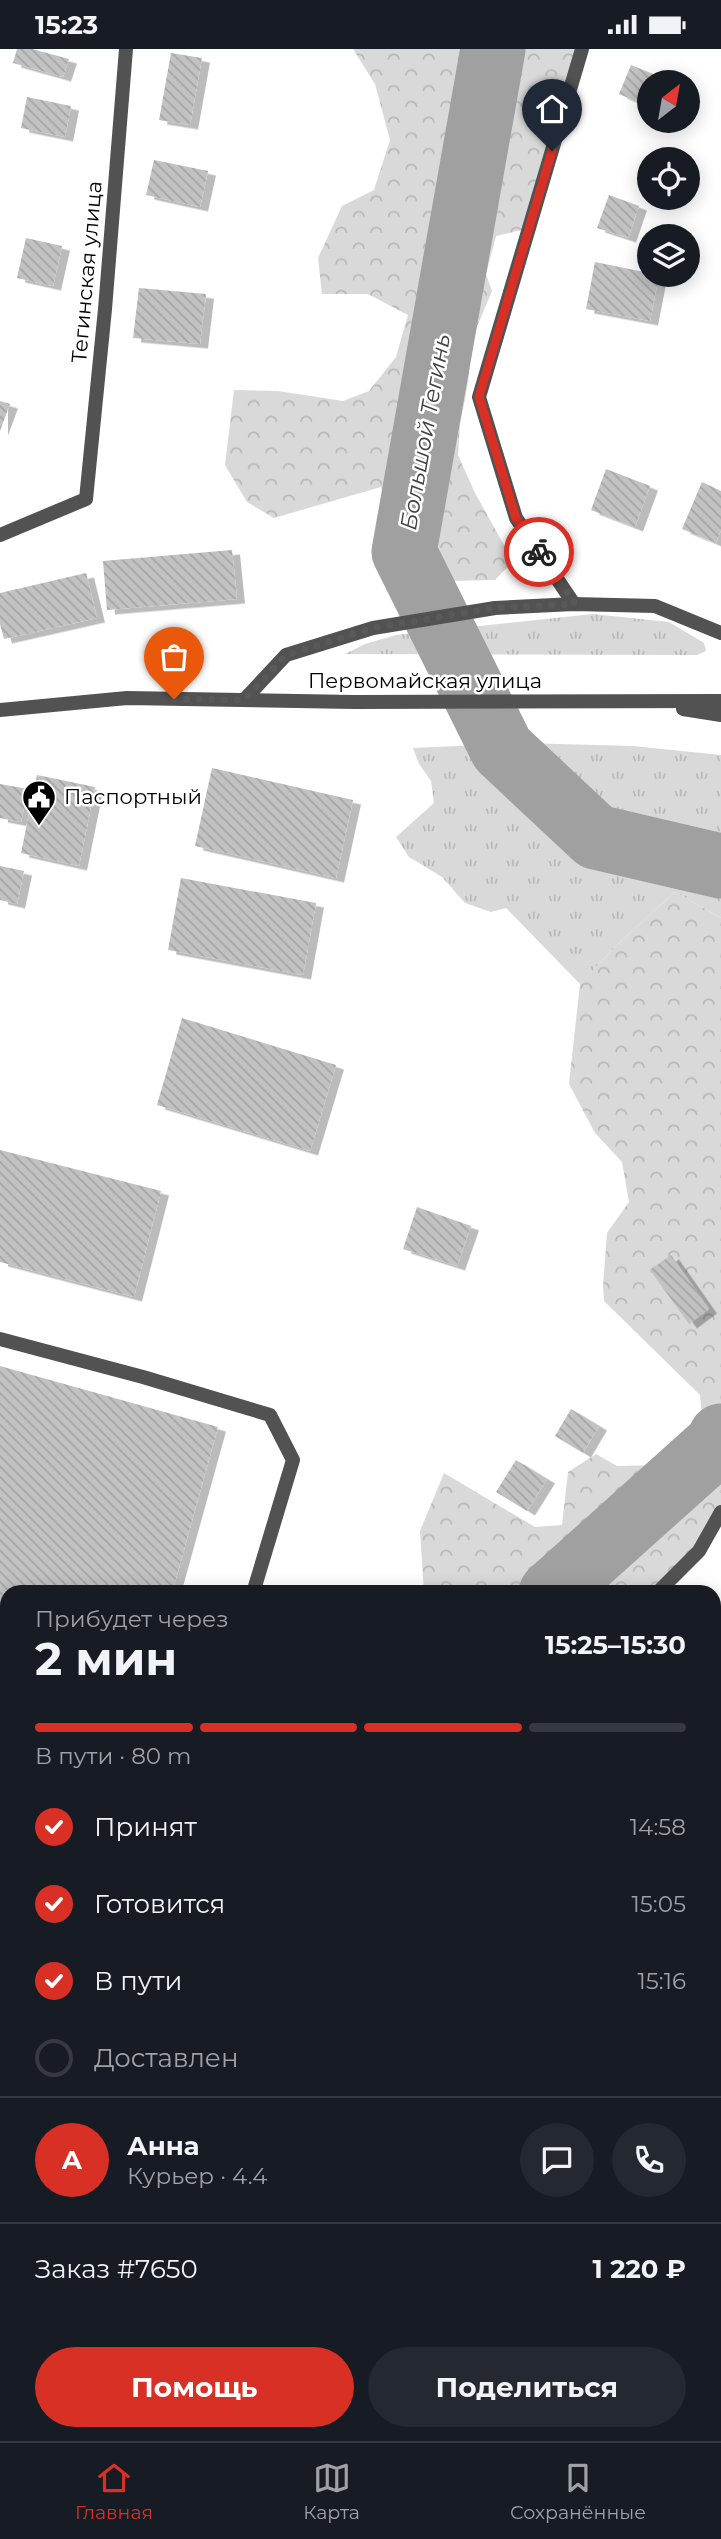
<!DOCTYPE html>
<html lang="ru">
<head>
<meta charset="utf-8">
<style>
  :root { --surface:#171b24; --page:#242831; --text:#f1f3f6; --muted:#9ea1a6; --line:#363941; --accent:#d93025 }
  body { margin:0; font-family:Montserrat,sans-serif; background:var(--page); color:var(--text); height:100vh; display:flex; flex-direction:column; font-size:26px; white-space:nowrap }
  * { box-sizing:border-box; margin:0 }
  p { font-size:23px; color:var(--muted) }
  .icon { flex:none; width:38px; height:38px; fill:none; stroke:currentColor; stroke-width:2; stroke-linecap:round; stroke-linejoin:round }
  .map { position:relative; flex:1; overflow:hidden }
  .side { position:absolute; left:0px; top:1536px; width:721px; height:856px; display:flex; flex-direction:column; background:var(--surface); border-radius:21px 21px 0 0; box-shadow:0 4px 18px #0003 }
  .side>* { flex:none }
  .needle { width:46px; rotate:31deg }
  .tools { position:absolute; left:637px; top:21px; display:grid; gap:14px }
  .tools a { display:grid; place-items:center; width:63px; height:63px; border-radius:50%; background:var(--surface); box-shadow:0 4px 18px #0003; font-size:35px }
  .pin { position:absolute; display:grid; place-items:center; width:60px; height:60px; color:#fff; margin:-72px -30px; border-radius:50% 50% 50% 0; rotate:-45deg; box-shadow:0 0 7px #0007 }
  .pin .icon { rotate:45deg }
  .courier { position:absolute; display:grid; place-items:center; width:70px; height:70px; margin:-35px; border:5px solid #d93025; border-radius:50%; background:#fff; color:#222; box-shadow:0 2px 9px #0007 }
  .headline em { font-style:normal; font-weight:700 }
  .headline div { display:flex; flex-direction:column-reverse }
  .headline { display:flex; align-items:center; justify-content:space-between; height:119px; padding:0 35px }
  h1 { font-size:46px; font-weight:700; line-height:52px }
  .bar { display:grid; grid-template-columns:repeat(4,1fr); gap:10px 7px; align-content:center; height:84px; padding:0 35px }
  .bar i { height:9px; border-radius:5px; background:var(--line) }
  .bar .selected { background:var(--accent) }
  .bar p { grid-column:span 4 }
  .line { display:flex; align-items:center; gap:18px; padding:0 35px; border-top:2px solid var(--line) }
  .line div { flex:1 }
  .round { display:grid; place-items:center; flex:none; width:74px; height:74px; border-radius:37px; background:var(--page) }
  ol { padding:0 35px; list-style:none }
  li { display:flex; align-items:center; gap:21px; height:77px }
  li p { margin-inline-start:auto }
  li .icon { padding:7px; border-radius:50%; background:var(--accent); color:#fff; stroke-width:4 }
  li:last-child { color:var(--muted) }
  li i { width:38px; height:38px; border:4px solid var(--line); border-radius:50% }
  .button { display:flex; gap:14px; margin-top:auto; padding:14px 35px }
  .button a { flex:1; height:80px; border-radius:42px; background:var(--accent); color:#fff; font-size:28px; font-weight:700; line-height:80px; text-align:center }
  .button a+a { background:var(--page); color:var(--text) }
  .status { display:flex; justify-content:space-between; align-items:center; height:49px; padding:0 35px; background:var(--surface); direction:ltr }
  .status svg { height:19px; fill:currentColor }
  .tab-bar { display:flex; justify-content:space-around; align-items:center; height:98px; border-top:2px solid var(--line); background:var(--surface); font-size:19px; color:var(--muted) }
  .tab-bar a { display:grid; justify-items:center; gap:4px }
  .tab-bar .selected { color:var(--accent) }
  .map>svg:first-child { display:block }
  .grass { fill:url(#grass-tufts) }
  .forest { fill:url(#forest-crowns) }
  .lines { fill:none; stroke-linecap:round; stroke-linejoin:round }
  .river { stroke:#a0a0a0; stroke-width:65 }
  .building { fill:url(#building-back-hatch); filter:url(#shadow) }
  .service { stroke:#525252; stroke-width:14 }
  .minor { stroke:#525252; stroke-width:14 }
  .tertiary { stroke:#525252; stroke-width:14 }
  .done { stroke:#595959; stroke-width:7; stroke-dasharray:0 12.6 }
  .route { stroke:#d93025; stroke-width:9 }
  .labels { text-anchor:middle; stroke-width:5; stroke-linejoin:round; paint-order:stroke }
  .street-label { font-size:21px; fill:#000; stroke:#fff }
  .poi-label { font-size:21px; fill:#000; stroke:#fff; text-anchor:start }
  .water-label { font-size:23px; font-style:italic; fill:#414141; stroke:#fff }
</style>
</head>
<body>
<div class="status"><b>15:23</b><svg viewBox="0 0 49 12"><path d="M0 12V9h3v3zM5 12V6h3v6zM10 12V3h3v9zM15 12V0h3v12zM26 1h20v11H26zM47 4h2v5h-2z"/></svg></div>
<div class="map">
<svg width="721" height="2392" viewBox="0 0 721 2392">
  <defs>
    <pattern id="grass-tufts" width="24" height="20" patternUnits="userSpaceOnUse" patternTransform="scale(1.75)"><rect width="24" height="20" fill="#d9d9d9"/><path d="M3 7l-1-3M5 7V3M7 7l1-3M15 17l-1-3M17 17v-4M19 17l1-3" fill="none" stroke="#b8b8b8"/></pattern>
    <pattern id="forest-crowns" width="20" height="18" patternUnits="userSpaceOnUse" patternTransform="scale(1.75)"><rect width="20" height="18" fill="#d9d9d9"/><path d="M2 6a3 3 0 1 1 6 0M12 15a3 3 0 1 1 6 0" fill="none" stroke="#b8b8b8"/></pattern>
    <pattern id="building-back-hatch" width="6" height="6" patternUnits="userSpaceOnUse" patternTransform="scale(1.75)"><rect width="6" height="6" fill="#c2c2c2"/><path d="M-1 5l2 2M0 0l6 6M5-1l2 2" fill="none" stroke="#a5a5a5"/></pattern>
    <filter id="shadow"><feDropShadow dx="8" dy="4.5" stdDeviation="0" flood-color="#0004"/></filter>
  </defs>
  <rect width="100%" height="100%" fill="#fff"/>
  <!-- grass -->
  <g class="grass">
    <path d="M593 565 669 573 704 594 706 602 697 606 345 605 365 595 396 586Z"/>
    <path d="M522 694 633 697 721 706V869L675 843 618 895 580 935 506 859 491 863 465 854 442 828 409 808 396 788 434 754 431 732 419 715 413 699Z"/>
  </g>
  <!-- forest -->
  <g class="forest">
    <path d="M353 0H582L530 179 496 187 486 225 492 242 473 287 468 334 460 376 458 406 475 444 513 512 495 531 402 533 381 438 274 469 247 453 225 416 234 341 278 342 343 352 369 342 396 308 408 266 368 245H322L318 209 342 157 374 141 390 91 375 35Z"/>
    <path d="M675 843 721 869V1463L699 1502 651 1543H424L420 1482 444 1424 535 1478 562 1476 568 1423 596 1405 617 1417 664 1416 704 1390 700 1346 604 1252 603 1237 607 1184 629 1153 622 1113 595 1084 569 1035 580 935 618 895Z"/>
    <path d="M721 2062V2363L714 2360V2065Z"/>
    <path d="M7 2105V2195L0 2193V2107Z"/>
    <path d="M36 2385H402L398 2392H38Z"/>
    <path d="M436 2385H628L629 2392H453L450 2387Z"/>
  </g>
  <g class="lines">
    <!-- river -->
    <g class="river">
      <path d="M493 0 404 503 502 700 596 788 721 817"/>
      <path d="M551 1544 716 1396 721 1387"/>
      <path d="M714 2103 721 2098"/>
    </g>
  </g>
  <!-- building -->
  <g class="building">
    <path d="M17 0H32L69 10 63 28 13 14Z"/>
    <path d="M171 4 202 9 190 76 159 71Z"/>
    <path d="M631 16 673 33H649V58L619 45Z"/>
    <path d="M27 48 71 57 65 88 21 79Z"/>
    <path d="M154 111 208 122 200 158 146 146Z"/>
    <path d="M609 146 639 157 628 189 597 179Z"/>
    <path d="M26 189 62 197 53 237 17 229Z"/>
    <path d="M595 213 649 224V226H659L650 272 586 260Z"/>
    <path d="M139 239 206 245 200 295 133 289Z"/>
    <path d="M0 352 10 355 0 382Z"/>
    <path d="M606 420 650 437 635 478 591 461Z"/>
    <path d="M702 433 721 442V481L716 494 682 480Z"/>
    <path d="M232 501 237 550 107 561 103 512Z"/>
    <path d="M86 524 97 569 4 590 0 575V544Z"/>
    <path d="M212 719 353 751 336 829 195 797Z"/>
    <path d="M37 726 95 738 79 817 21 804Z"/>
    <path d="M0 735 28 740 21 773 0 769Z"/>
    <path d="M0 817 24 822 17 855 0 851Z"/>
    <path d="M181 829 316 854 303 926 168 901Z"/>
    <path d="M182 969 336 1016 310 1102 157 1056Z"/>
    <path d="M0 1101 161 1142 134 1248 0 1213Z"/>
    <path d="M417 1158 471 1177 457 1217 403 1200Z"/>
    <path d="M671 1206 709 1260 689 1275 650 1221Z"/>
    <path d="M0 1317 218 1378 172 1544H7V1585L0 1583Z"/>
    <path d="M571 1360 599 1377 583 1404 555 1387Z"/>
    <path d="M516 1411 547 1430 527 1462 496 1443Z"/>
    <path d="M714 1634 721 1636V1686L714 1684Z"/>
    <path d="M0 1839 7 1841V1884L0 1882Z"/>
    <rect x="0" y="1998" width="7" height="97"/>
    <path d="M656 2385H695L693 2392H654Z"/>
  </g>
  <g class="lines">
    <!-- service -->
    <path class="service" d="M0 1290 143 1328 270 1366 293 1411 253 1544"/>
    <!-- minor -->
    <g class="minor">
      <path d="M0 486 86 450 105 260 126 0"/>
      <path d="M574 555 516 469 479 348 582 0"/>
      <path d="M244 651 286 606 373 579 495 559 574 555 655 557 721 584"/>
      <path d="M657 1544 699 1502 721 1463"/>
      <path d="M714 1882 721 1886"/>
    </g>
    <!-- tertiary -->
    <g class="tertiary">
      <path d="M683 660 721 666"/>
      <path d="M0 661 127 649 354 653 721 652"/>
    </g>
  </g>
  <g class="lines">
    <!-- done -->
    <path class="done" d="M174 650 244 651 286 606 373 579 495 559 575 555 539 503"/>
    <!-- route -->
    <path class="route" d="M539 503 516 469 479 348 552 102"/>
  </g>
  <!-- icons -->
  <defs>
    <g id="civic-pin" transform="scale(1.75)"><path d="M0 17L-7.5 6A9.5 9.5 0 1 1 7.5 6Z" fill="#000" stroke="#fff"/><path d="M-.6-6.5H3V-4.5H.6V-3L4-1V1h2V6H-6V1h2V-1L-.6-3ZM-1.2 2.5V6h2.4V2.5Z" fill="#fff"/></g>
  </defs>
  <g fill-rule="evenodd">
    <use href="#civic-pin" x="39" y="748"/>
  </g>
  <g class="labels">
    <!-- street labels -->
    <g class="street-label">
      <text transform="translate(87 223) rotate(-85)" y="7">Тегинская улица</text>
      <text x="425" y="639">Первомайская улица</text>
    </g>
    <!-- poi labels -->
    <g class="poi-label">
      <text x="64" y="755">Паспортный</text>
    </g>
    <!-- water labels -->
    <g class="water-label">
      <text transform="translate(425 383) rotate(-80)" y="8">Большой Тегинь</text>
    </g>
  </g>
</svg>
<div class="tools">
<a><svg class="needle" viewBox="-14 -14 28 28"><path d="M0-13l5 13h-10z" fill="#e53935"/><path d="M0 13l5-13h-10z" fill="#9ea1a6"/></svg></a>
<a><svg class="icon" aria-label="locate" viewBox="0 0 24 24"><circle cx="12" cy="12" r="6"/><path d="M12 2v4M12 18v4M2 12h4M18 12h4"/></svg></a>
<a><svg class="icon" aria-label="layers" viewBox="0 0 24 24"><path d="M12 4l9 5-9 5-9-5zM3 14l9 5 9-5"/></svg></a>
</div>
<div class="pin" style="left:174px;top:650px;background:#ea580c"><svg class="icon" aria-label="bag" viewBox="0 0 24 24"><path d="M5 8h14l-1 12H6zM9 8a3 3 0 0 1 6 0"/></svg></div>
<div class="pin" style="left:552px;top:102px;background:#1f2937"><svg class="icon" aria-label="home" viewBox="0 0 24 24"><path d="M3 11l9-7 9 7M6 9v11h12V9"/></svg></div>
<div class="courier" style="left:539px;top:503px"><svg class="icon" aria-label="bike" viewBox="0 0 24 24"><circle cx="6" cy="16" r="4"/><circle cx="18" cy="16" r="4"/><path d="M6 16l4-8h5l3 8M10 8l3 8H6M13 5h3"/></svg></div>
<section class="side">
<div class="headline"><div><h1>2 мин</h1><p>Прибудет через</p></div><em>15:25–15:30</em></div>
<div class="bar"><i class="selected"></i><i class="selected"></i><i class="selected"></i><i></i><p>В пути · 80 m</p></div>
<ol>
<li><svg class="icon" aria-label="check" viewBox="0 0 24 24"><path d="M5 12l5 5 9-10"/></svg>Принят<p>14:58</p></li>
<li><svg class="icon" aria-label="check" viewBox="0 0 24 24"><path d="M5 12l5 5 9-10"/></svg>Готовится<p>15:05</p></li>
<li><svg class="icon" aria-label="check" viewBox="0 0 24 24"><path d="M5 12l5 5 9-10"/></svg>В пути<p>15:16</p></li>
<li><i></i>Доставлен</li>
</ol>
<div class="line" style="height:126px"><b class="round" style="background:var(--accent);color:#fff">А</b><div><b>Анна</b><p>Курьер · 4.4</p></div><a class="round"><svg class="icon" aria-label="chat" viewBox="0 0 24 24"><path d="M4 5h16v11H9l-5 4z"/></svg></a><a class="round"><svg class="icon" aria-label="phone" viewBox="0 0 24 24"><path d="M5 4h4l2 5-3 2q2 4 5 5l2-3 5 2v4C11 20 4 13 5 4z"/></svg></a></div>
<div class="line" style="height:91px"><div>Заказ #7650</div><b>1 220 ₽</b></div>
<div class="button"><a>Помощь</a><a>Поделиться</a></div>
</section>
</div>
<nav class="tab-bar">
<a class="selected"><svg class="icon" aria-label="home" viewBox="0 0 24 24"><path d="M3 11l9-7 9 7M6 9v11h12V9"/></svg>Главная</a>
<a><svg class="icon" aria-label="map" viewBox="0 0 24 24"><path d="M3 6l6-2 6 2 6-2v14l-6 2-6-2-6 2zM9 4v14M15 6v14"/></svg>Карта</a>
<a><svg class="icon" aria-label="saved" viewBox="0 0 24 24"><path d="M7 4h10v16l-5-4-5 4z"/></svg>Сохранённые</a>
</nav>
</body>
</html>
